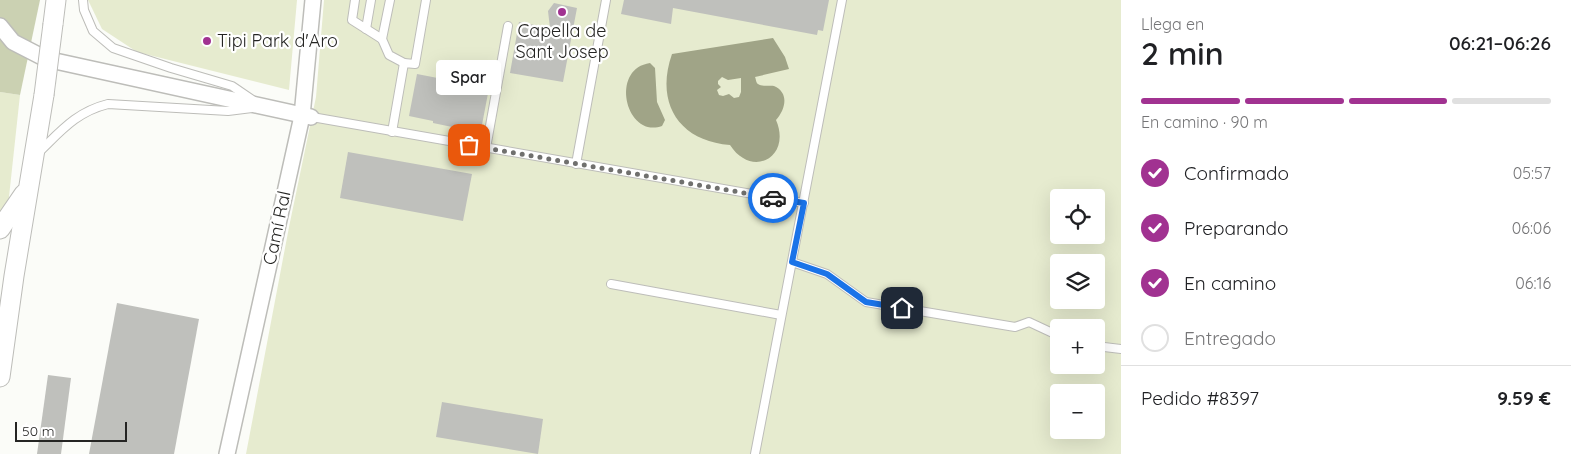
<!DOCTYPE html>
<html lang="es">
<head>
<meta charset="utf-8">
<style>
  :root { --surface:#fff; --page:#f6f6f6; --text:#202124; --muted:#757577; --line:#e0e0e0; --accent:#a13291 }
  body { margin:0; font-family:Quicksand,sans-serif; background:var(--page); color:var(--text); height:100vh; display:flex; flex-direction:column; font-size:19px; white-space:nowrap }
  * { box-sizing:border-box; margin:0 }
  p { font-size:16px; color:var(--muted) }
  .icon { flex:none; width:28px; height:28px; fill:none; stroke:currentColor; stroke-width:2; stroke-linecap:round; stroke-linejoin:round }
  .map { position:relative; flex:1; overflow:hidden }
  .panel { display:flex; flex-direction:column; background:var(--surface); width:450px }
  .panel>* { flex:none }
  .controls { position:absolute; left:1050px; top:189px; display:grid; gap:10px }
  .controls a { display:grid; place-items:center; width:55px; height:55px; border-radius:5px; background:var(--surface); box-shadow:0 5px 20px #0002; font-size:25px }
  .scale { position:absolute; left:15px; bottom:12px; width:112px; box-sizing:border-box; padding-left:5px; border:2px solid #252523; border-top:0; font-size:14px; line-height:18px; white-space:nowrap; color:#252523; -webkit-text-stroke:4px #fff; paint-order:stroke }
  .pin { position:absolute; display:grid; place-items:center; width:42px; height:42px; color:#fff; margin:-21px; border-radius:10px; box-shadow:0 2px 8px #0006 }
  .courier { position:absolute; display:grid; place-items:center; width:50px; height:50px; margin:-25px; border:4px solid #1a73e8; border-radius:50%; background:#fff; color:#222; box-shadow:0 1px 6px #0007 }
  .bubble { position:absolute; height:35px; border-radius:5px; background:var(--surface); box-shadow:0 5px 20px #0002; font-size:16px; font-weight:600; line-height:35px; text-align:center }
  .headline em { font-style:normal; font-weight:600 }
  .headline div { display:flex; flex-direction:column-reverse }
  .headline { display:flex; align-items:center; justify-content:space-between; height:85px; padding:0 20px }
  h1 { font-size:32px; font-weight:600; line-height:38px }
  .bar { display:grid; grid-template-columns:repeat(4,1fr); gap:8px 5px; align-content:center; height:60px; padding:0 20px }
  .bar i { height:6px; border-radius:4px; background:var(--line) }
  .bar .active { background:var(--accent) }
  .bar p { grid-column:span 4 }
  .line { display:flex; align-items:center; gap:12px; padding:0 20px; border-top:1px solid var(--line) }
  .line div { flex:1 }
  ol { padding:0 20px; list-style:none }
  li { display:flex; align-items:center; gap:15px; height:55px }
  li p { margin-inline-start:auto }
  li .icon { padding:5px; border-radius:50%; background:var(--accent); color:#fff; stroke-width:4 }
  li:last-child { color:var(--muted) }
  li i { width:28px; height:28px; border:2px solid var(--line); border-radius:50% }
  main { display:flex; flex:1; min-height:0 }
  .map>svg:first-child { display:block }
  .green { fill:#e6ebcf; fill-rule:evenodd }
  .forest { fill:#cbd1b2 }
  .water { fill:#a0a487; fill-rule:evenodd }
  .building { fill:#bfc0bc }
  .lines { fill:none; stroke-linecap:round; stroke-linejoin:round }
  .service-casing { stroke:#bdbdb9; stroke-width:10 }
  .minor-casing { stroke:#bdbdb9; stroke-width:18 }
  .tertiary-casing { stroke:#bdbdb9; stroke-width:21 }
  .service { stroke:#fff; stroke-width:8 }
  .minor { stroke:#fff; stroke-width:15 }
  .tertiary { stroke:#fff; stroke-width:19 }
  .tertiary-bridge-casing { stroke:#bdbdb9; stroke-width:21; stroke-linecap:butt }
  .tertiary-bridge { stroke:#fff; stroke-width:19 }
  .done { stroke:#70706e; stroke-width:5; stroke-dasharray:0 9 }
  .route { stroke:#1a73e8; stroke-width:6 }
  .poi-dot { fill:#a13291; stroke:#fff; stroke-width:2 }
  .labels { text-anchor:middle; stroke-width:4.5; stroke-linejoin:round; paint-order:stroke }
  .poi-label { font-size:18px; fill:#252523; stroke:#fff }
  .street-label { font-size:18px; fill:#252523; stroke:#fff }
</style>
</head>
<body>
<main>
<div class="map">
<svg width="1121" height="454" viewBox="0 0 1121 454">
  <rect width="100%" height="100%" fill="#fbfcf8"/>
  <!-- green -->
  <g class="green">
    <path d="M88 0H297L289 90 137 52 102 29Z"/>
    <path d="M324 0H1121V454H246L289 227 316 97ZM1059 198H1096V235H1059ZM1059 262H1096V300H1059ZM1059 328H1096V365H1059ZM1059 392H1096V430H1059Z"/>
    <path d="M0 92 20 95 8 206 0 215Z"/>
  </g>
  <!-- forest -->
  <path class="forest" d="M0 0H40L20 95 0 92Z"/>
  <!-- water -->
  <g class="water">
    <path d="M773 38 785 57 789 69 755 77C756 79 756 83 758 84 762 87 770 85 774 86 790 93 785 110 776 120 792 157 752 179 730 145 678 141 655 102 672 54ZM722 77 728 80 741 78V92L739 97 734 98 729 94 723 96 719 95 717 90 721 87 718 84V81Z"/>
    <path d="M650 63 655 68 657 102 665 120 662 126C626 139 609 69 650 63Z"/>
  </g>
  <!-- building -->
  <g class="building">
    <path d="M624 0H829L823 31 818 30 817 35 673 8 671 24 621 14Z"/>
    <path d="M554 3 577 8 563 82 510 73 519 22 550 28 548 11Z"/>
    <path d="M417 74 489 88 481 130 457 125V128L433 123V121L409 116Z"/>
    <path d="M348 152 472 174 463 221 340 198Z"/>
    <path d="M117 303 199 319 174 454H89Z"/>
    <path d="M48 375 71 378 61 454H37Z"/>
    <path d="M442 402 543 419 538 454 436 437Z"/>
  </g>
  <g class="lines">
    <!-- service casing -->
    <g class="service-casing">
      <g id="service">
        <path d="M83 0 84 10 93 31 113 48 171 68 232 86 254 101"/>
        <path d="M355 0 352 20 382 39 389 55 404 63"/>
        <path d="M366 29 371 0"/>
        <path d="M382 39 390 0"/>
        <path d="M312 117 804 203"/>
        <path d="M392 132 404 63 415 64 426 0"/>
        <path d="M486 148 508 26"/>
        <path d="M38 153C61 131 76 112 108 104L228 111 252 108"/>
        <path d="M576 164 606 0"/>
        <path d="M792 262 827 274 866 302 1015 327 1029 322 1059 336"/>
        <path d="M611 284 781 315"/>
        <path d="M1096 346 1121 349"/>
        <path d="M755 454C784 303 814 152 842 0"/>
      </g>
    </g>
    <!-- minor casing -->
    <g class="minor-casing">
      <g id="minor">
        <path d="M0 26 13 42 46 59 311 117"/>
        <path d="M227 454 302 116 313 0"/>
      </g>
    </g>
    <!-- tertiary casing -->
    <g class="tertiary-casing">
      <g id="tertiary">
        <path d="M53 24 56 0"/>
        <path d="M0 229 24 194"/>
        <path d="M0 377 14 276 44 95"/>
      </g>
    </g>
    <!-- service -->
    <use href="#service" class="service"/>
    <!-- minor -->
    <use href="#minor" class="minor"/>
    <!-- tertiary -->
    <use href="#tertiary" class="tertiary"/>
    <!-- tertiary-bridge casing -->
    <g class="tertiary-bridge-casing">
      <path id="tertiary-bridge" d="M44 95 53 24"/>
    </g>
    <!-- tertiary-bridge -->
    <use href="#tertiary-bridge" class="tertiary-bridge"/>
  </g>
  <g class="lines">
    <!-- done -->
    <path class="done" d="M469 145 773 198"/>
    <!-- route -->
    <path class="route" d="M773 198 804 203 792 262 827 274 866 302 902 308"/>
  </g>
  <!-- markers -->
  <g class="poi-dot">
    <circle cx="562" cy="12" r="5"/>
    <circle cx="207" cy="41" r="5"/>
  </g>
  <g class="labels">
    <!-- poi labels -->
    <g class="poi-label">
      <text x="562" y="37">Capella de<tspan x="562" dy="21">Sant Josep</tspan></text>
      <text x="217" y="47" text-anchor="start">Tipi Park d'Aro</text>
    </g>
    <!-- street labels -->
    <g class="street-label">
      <text transform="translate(277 228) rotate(-78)" y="6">Camí Ral</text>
    </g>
  </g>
</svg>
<div class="controls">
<a><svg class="icon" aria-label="locate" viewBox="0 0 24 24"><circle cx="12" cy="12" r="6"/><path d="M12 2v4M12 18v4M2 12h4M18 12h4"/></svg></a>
<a><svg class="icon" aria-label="layers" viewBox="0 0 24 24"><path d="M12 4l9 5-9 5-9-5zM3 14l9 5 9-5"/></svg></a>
<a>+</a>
<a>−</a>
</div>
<div class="scale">50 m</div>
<div class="pin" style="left:469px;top:145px;background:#ea580c"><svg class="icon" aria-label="bag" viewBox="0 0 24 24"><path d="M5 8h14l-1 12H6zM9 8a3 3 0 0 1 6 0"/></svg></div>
<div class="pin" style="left:902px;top:308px;background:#1f2937"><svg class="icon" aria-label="home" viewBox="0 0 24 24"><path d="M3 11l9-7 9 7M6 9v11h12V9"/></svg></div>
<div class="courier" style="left:773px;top:198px"><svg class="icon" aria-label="car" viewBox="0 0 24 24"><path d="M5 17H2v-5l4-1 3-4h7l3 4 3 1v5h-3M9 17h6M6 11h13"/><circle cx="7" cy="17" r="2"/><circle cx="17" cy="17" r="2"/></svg></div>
<div class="bubble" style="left:436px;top:60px;width:65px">Spar</div>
</div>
<section class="panel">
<div class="headline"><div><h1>2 min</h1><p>Llega en</p></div><em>06:21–06:26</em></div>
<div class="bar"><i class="active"></i><i class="active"></i><i class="active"></i><i></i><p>En camino · 90 m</p></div>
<ol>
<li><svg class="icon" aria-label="check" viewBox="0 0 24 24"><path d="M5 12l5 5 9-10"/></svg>Confirmado<p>05:57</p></li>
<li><svg class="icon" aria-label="check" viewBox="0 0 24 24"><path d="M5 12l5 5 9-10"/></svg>Preparando<p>06:06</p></li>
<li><svg class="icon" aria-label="check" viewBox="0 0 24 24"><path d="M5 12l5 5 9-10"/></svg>En camino<p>06:16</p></li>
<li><i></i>Entregado</li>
</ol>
<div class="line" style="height:65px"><div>Pedido #8397</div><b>9.59 €</b></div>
</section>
</main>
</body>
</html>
